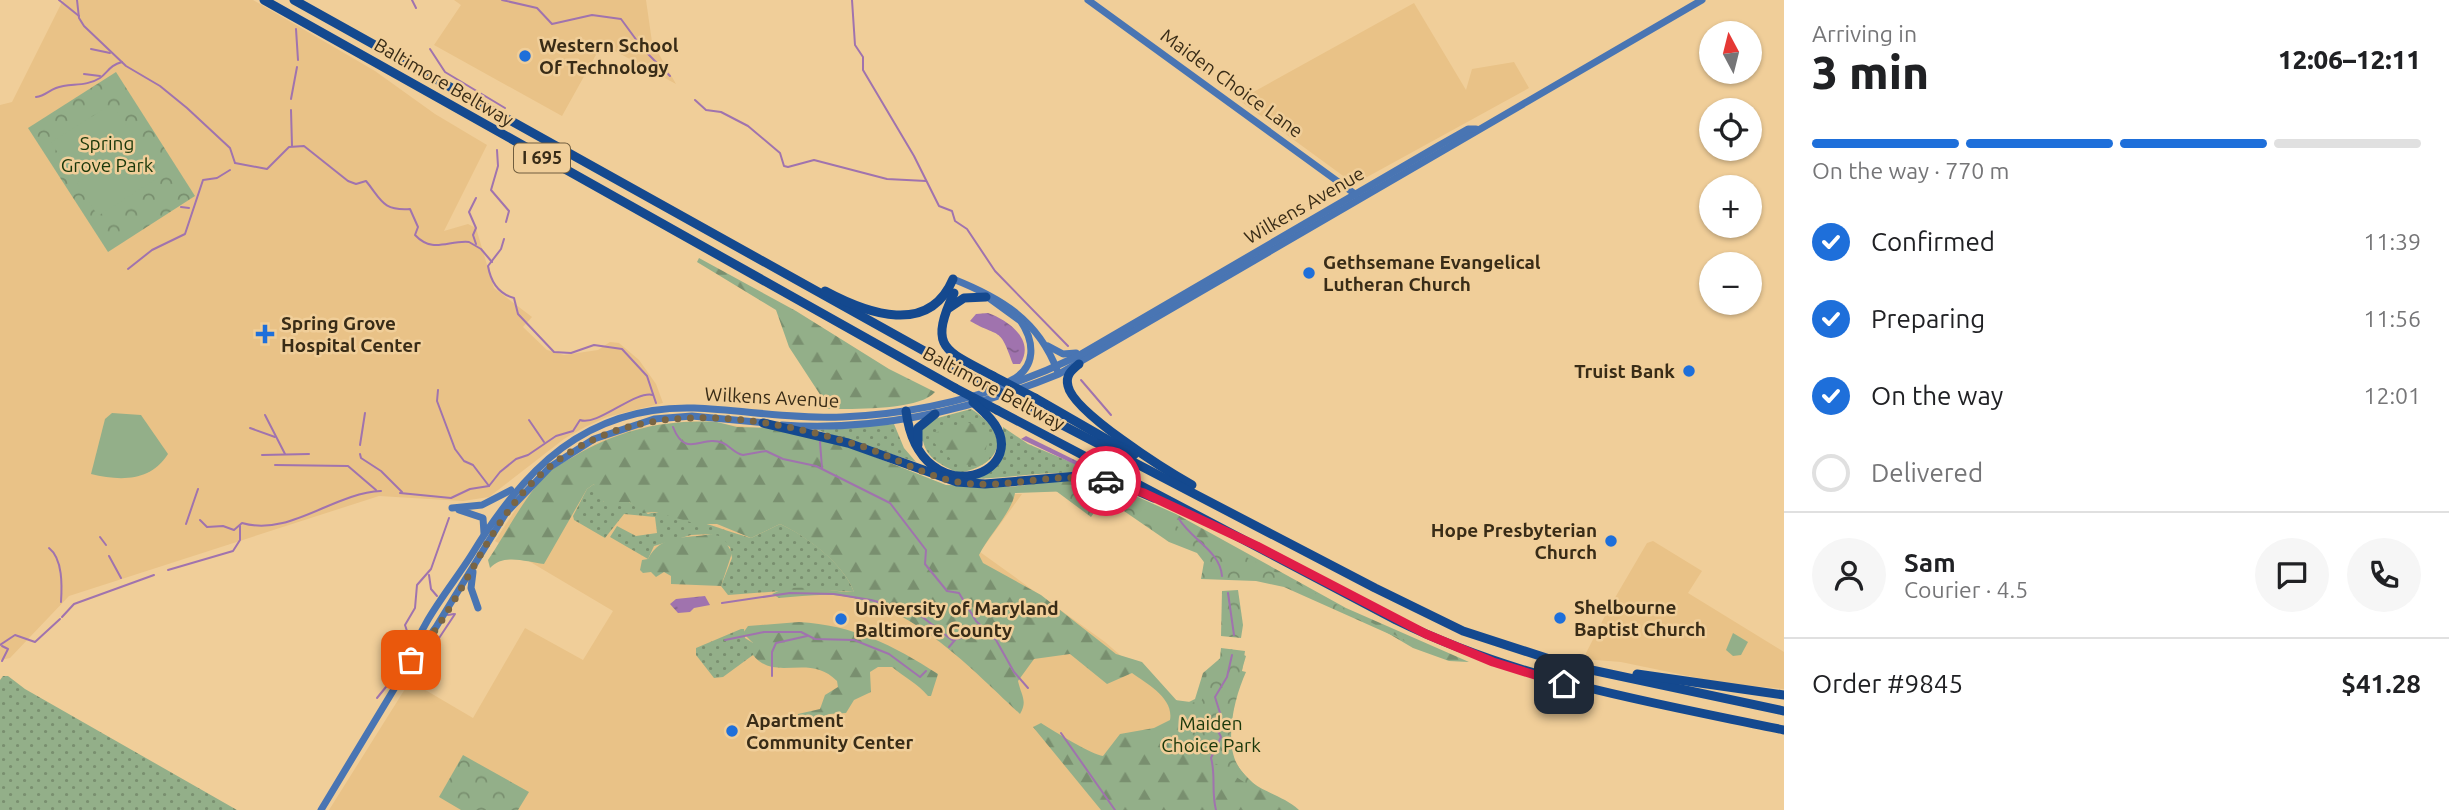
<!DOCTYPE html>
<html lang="en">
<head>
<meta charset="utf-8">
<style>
  :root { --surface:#fff; --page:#f6f6f6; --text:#202124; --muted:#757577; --line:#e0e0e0; --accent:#1e6fda }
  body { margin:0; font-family:Ubuntu,sans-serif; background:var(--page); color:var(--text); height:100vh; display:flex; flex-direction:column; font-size:26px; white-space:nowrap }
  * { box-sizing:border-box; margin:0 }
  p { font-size:23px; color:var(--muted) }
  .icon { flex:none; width:38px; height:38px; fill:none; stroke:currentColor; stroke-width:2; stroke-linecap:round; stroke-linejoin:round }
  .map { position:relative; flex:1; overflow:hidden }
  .drawer { display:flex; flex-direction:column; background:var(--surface); width:665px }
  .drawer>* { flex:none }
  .needle { width:46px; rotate:353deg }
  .tools { position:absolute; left:1699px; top:21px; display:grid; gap:14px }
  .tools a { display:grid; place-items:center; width:63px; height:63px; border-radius:50%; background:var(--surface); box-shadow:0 2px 5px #0004; font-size:35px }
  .pin { position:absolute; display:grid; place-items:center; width:60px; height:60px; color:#fff; margin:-30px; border-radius:14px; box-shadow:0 4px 10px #0006 }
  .courier { position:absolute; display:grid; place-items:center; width:70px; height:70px; margin:-35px; border:5px solid #e11d48; border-radius:50%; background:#fff; color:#222; box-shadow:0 2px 9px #0007 }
  .summary em { font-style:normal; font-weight:800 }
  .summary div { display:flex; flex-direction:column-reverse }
  .summary { display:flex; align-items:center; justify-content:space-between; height:119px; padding:0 28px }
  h1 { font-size:46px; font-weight:800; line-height:52px }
  .bar { display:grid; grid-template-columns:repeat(4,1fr); gap:10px 7px; align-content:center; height:84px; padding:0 28px }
  .bar i { height:9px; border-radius:5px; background:var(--line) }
  .bar .selected { background:var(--accent) }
  .bar p { grid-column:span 4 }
  .line { display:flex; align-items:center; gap:18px; padding:0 28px; border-top:2px solid var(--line) }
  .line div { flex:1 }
  .round { display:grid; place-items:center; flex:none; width:74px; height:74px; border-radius:37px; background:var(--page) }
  ol { padding:0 28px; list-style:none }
  li { display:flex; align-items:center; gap:21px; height:77px }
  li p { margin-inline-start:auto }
  li .icon { padding:7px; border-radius:50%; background:var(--accent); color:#fff; stroke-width:4 }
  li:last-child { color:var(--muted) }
  li i { width:38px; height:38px; border:4px solid var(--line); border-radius:50% }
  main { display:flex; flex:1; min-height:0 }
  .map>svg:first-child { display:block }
  .built { fill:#e9c287 }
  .grass { fill:url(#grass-dots) }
  .forest { fill:url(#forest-firs) }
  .park { fill:url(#park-crowns) }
  .pitch { fill:#93af89 }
  .water { fill:url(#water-ripples) }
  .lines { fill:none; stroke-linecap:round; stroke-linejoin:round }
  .stream { stroke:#a073ae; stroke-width:2 }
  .secondary { stroke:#4975b3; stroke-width:7 }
  .highway { stroke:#14498f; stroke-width:9 }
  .highway-bridge { stroke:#14498f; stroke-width:9 }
  .done { stroke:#796544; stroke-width:7; stroke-dasharray:0 12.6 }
  .route { stroke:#e11d48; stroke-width:9 }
  .poi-dot { fill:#1e6fda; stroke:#f0ce99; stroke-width:2.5 }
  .labels { text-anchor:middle; stroke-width:5; stroke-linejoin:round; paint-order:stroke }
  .shield { fill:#f0ce99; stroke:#705d3e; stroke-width:2 }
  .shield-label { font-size:18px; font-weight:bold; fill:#392c17 }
  .poi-label { font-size:19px; font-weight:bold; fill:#392c17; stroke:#f0ce99; text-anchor:start }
  .street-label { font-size:19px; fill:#392c17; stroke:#f0ce99 }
  .park-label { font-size:19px; fill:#19370a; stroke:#f0ce99 }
</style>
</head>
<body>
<main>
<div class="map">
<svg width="1784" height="810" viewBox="0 0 1784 810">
  <defs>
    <pattern id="grass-dots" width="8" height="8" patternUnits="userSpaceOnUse" patternTransform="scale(1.75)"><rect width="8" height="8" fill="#93af89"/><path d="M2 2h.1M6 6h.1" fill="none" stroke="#798f6f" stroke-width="1.8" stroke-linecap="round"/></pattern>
    <pattern id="forest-firs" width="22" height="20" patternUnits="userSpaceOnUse" patternTransform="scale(1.75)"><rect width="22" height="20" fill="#93af89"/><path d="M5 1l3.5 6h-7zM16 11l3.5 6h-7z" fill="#798f6f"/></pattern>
    <pattern id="park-crowns" width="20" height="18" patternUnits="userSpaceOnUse" patternTransform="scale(1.75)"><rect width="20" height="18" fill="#93af89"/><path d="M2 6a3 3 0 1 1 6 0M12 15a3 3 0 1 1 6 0" fill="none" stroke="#798f6f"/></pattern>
    <pattern id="water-ripples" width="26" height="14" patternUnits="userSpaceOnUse" patternTransform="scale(1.75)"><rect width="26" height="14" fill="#a073ae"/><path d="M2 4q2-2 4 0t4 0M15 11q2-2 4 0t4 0" fill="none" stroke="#835f8d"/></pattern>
  </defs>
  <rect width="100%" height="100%" fill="#f0ce99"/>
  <!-- built -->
  <g class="built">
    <path d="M63 0H253L375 71 435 114 487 145 444 231 468 224 476 228 494 288 532 317 523 327 547 350 564 355 598 350 610 342 619 343 639 360 656 384 663 403 607 417 585 427 564 439 489 497 463 501 379 496 69 596 10 658 0 660V105L12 102Z"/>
    <path d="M454 0H646L652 42 676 84 602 44 562 116 434 45 461 5Z"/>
    <path d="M1414 3 1466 90 1472 69 1514 62 1529 88 1358 182 1346 178 1239 100Z"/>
    <path d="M691 421 779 430 776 440 976 494H1022L980 552 1105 642 1196 721 1180 740 1288 810H329L410 681 473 718 525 628 583 660 613 611 495 541 519 504 540 482 579 452 611 436 640 427Z"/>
    <path d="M1653 541 1702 571 1688 593 1784 652V689L1722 683 1621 662 1583 659 1609 608 1647 543Z"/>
  </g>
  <!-- grass -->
  <g class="grass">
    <path d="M971 409C1011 434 1004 465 958 473 942 465 927 459 923 441L919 443 923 425 930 420Z"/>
    <path d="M894 424 904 448 916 462 817 430Z"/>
    <path d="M1003 427 1028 444 1080 466 1083 464 1105 476C1056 467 1009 480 960 479 995 478 1004 459 1003 427Z"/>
    <path d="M594 484 604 502H629L648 514C665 507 731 533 751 538L780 524C807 536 844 564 854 592L809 589 728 595 721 586 732 558 730 547 711 534 691 535 654 546 648 559 610 537 617 526 636 536 657 533 655 517 624 514 605 538 574 520 573 516 587 489Z"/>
    <path d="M741 629H744L745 638 753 643V655L723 677 714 678 696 655V648Z"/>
    <path d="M3 676H8L25 689 237 810H0V680Z"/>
  </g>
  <!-- forest -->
  <g class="forest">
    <path d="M699 258 796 311 889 369 935 392C919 411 848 409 822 409L821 396 789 347 776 310 697 262Z"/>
    <path d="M717 422 737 427 772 428 852 448 946 485 1009 487 1081 478 1113 486 1176 514 1346 608 1469 662 1449 661 1413 648 1369 622 1280 583 1210 573 1196 547 1121 495 1102 490 1015 493C1012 512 989 535 979 555L983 563 1041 595 1116 654 1142 662 1178 702 1187 703 1195 699 1203 673 1231 649 1246 656C1239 679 1225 734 1233 757 1236 766 1246 777 1253 783 1268 794 1285 797 1299 810H1101L1033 727 1041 723C1054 731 1092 755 1103 756L1120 734 1154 728 1170 720C1174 698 1147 684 1132 673L1107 684 1070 654 1034 659 1018 681C1021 695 1028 701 1020 714 967 665 909 601 833 595 816 594 796 597 779 598L772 594C795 581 829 592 854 592 844 564 806 536 780 524L751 538 717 524H697L655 512 643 513 629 502H604L596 494 594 484 587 489 544 564C526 562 504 553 490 568L488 560C506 533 521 503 542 479 550 469 562 463 573 457 618 430 665 419 717 422Z"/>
    <path d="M965 422 987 428 989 432 984 460 977 466 955 463 930 439 929 435Z"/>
    <path d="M711 534 723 537 732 553 721 586 671 584V576L664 572 656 577 651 572 643 573 640 570 642 560 648 559C661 533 687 539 711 534Z"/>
    <path d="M799 622C853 625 893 645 938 674L931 696H928C917 683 905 678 892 667H878L870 672 871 692 854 700 846 713 829 714 807 726 797 721 798 714 820 709 825 695 838 687 837 681C809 652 775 683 753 655V643L743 633 748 626Z"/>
  </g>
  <!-- park -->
  <g class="park">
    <path d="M116 72 195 196 108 252 28 128Z"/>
    <path d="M1091 490 1118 495 1201 539H1212L1416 646 1284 587 1256 581 1201 579 1204 562 1197 553 1169 542 1105 498 1091 517 1056 491Z"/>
    <path d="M1238 590 1243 625 1241 638 1221 636 1222 591Z"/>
    <path d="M1221 648 1245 651 1242 671 1246 672C1235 696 1224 739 1237 764 1241 772 1249 779 1255 785L1253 788 1180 740 1195 721 1175 700 1198 703 1202 700 1207 673 1219 668Z"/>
    <path d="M463 755 529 792 518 810H461L439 797Z"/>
  </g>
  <!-- pitch -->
  <g class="pitch">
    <path d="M112 104 133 136 72 175 51 142Z"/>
    <path d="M138 144 159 177 98 216 77 183Z"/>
    <path d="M112 413 141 415 168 454C150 482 120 481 91 474L105 419Z"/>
    <path d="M1733 633 1748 642 1741 655 1733 656 1726 650Z"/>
  </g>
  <!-- water -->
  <g class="water">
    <path d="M988 313C1008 320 1036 340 1020 364H1013C999 325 1001 339 970 321L976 314Z"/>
    <path d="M1026 436 1083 464 1076 465 1021 439Z"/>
    <path d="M705 596 710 605 694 608 690 612 678 613 670 604 676 599Z"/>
  </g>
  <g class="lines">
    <!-- stream -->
    <g class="stream">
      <path d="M59 0 79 16"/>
      <path d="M77 0 79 18 84 26 126 66 160 86 187 108 230 148 235 163"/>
      <path d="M412 0 416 8"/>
      <path d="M502 0 537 8 552 24 592 15 621 19 643 49 670 76"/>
      <path d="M852 0 855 45 863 57V70L914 156 939 206 952 211 955 221 967 229 995 271 1068 346"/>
      <path d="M296 29 298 60"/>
      <path d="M91 49 110 53"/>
      <path d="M430 49 445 72 505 108"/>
      <path d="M84 74 100 76"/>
      <path d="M36 97C45 96 48 91 56 88 70 83 86 87 100 78 108 72 110 65 122 62"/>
      <path d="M291 99 297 67"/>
      <path d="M695 100 706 110 721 112 748 126 780 153 784 166 788 167 814 160 887 179 926 181"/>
      <path d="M291 110 292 146"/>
      <path d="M497 150 498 166 491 190 509 211 506 222"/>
      <path d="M235 163 267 169 289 147 304 146 348 181 356 184 366 181C381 199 382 211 410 209L418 227 415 235C433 254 448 240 469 242L481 249 492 262"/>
      <path d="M476 198 469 212 476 228 473 235 476 244"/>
      <path d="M181 207 189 208"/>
      <path d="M504 239 501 249 488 266C491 283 499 294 514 298L518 314 554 352 571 353 594 345 622 349 647 376 656 403"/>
      <path d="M128 269 152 250 185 234 203 180 217 178 230 170"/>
      <path d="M1081 380 1111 415"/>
      <path d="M438 390 437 401 455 449 464 461 473 465 489 486"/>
      <path d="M265 415 285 454"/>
      <path d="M529 420 544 442"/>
      <path d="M673 427C686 460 702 434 723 443 730 446 734 453 743 455L766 451 783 459 816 466 890 503 926 550 925 564 947 591 959 593 976 621 996 640 1014 672 1028 688"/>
      <path d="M250 428 275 437"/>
      <path d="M820 442 822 468"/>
      <path d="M360 445 365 413"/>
      <path d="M360 454 361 458 381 471 402 492"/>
      <path d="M262 455 309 454"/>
      <path d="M275 465 348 466 376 490"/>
      <path d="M400 493 451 498 470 489 489 486 500 472 516 459 528 455 556 436 573 431 580 420C597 427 635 390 653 395"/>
      <path d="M1179 519C1192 540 1220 551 1222 576"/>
      <path d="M200 520 207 527 223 526 234 530 242 523C290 537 333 493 381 491"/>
      <path d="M186 524 198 489"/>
      <path d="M100 537 106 545"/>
      <path d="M49 548C63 559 62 586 61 602"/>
      <path d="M109 556 121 578"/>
      <path d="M168 570 233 551 240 540V526"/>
      <path d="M429 575 431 589 437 596"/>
      <path d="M1228 593 1234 635"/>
      <path d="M722 603 790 593 834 594 871 600 916 612 952 640 987 632"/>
      <path d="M448 615 454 614"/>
      <path d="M62 617 74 604 154 575"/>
      <path d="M725 640 764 632H801L815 639 854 640 889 654 920 677 926 671"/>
      <path d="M0 645 15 635 35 642 60 619"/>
      <path d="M949 647 955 640"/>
      <path d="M2 661 8 649 2 646"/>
      <path d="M772 676V652L776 643 807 636"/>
      <path d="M408 685 455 614"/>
      <path d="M377 698 390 682 410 640 405 625 415 608 417 585 431 569 449 518"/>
      <path d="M1061 733 1115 810"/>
      <path d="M1216 810C1211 791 1216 775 1211 758L1221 737 1216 727 1220 713 1215 697 1227 677 1232 655"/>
    </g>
    <!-- secondary -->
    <g class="secondary">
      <path d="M1088 0 1355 194"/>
      <path d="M953 279C1001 298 1038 320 1057 370"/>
      <path d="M986 296 1022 322"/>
      <path d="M1048 346 1063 354 1076 353"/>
      <path d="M1010 381C1037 368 1035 342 1020 320"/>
      <path d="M782 425C878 432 971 410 1059 374L1702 0"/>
      <path d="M452 508 482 505 511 490"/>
      <path d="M459 510 483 518 484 533"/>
      <path d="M473 572 471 588 478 608"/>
      <path d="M411 659C420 622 452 586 472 554 524 469 586 405 694 408 743 410 792 419 842 417 923 414 1003 392 1076 357L1438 146 1468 129H1476"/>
      <path d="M321 810 411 661 436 627 506 513 550 467 594 439 654 419 692 416 767 423"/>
    </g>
    <!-- highway -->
    <g class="highway">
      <path d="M264 0 955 388"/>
      <path d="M294 0 978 381"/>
      <path d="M825 291C868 314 929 336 953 279"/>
      <path d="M954 293C928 349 945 350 993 376"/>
      <path d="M949 308 964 298 986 297"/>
      <path d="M1079 364C1072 370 1065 375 1068 386 1073 412 1167 471 1192 485"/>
      <path d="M1035 398 1134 455"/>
      <path d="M1020 403 1375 588 1463 631 1568 665 1784 711"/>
      <path d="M997 410 1396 620C1520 681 1650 702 1784 730"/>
      <path d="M906 411C920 520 1044 472 986 414"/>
      <path d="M763 423 848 443 957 482 985 484 1078 476 1124 485 1154 498"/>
      <path d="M918 445V428L935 414"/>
      <path d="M1637 674 1784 695"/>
    </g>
    <!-- highway-bridge -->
    <g class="highway-bridge">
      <path d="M993 376 1035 398"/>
      <path d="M978 381 1020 403"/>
      <path d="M955 388 997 410"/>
      <path d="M973 402 986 414"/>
    </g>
  </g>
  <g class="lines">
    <!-- done -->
    <path class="done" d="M411 660C462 606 483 529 537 478 626 393 757 413 864 447 896 458 925 476 958 482 1006 491 1052 470 1106 481"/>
    <!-- route -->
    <path class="route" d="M1106 481 1144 493 1257 546 1426 634 1493 662 1564 684"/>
  </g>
  <!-- markers -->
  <g class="poi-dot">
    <circle cx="525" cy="56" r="7"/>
    <circle cx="1309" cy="273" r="7"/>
    <path d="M261.5 323.5h7v7h7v7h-7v7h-7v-7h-7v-7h7z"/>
    <circle cx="1689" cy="371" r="7"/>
    <circle cx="1611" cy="541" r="7"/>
    <circle cx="1560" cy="618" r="7"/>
    <circle cx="841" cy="619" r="7"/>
    <circle cx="732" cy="731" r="7"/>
  </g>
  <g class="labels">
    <!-- shield labels -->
    <rect class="shield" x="514" y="143.5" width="56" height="29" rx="5"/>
    <g class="shield-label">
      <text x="542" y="164">I 695</text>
    </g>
    <!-- poi labels -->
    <g class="poi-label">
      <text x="539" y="52">Western School<tspan x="539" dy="22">Of Technology</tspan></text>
      <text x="1323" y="269">Gethsemane Evangelical<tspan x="1323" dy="22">Lutheran Church</tspan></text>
      <text x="281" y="330">Spring Grove<tspan x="281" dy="22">Hospital Center</tspan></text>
      <text x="1675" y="378" text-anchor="end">Truist Bank</text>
      <text x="1597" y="537" text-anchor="end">Hope Presbyterian<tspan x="1597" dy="22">Church</tspan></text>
      <text x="1574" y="614">Shelbourne<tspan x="1574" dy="22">Baptist Church</tspan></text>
      <text x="855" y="615">University of Maryland<tspan x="855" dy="22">Baltimore County</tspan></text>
      <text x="746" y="727">Apartment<tspan x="746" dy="22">Community Center</tspan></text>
    </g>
    <!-- street labels -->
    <g class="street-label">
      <text transform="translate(444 82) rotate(30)" y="7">Baltimore Beltway</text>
      <text transform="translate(1232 83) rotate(36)" y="7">Maiden Choice Lane</text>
      <text transform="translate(1304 205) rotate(-30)" y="7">Wilkens Avenue</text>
      <text transform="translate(994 388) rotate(28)" y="7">Baltimore Beltway</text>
      <text transform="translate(772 397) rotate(3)" y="7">Wilkens Avenue</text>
    </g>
    <!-- park labels -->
    <g class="park-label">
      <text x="107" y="150">Spring<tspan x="107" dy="22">Grove Park</tspan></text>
      <text x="1211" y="730">Maiden<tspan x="1211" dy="22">Choice Park</tspan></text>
    </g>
  </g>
</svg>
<div class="tools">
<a><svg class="needle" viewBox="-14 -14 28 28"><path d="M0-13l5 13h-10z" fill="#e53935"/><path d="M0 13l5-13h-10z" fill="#757577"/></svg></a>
<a><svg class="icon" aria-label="locate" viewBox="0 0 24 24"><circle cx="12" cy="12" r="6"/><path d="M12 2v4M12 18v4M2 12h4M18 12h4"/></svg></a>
<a>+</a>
<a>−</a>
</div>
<div class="pin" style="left:411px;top:660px;background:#ea580c"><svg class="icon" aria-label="bag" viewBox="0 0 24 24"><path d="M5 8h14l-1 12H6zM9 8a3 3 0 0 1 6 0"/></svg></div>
<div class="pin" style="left:1564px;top:684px;background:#1f2937"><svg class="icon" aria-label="home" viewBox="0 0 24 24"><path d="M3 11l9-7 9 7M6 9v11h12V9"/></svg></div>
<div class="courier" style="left:1106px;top:481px"><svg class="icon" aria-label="car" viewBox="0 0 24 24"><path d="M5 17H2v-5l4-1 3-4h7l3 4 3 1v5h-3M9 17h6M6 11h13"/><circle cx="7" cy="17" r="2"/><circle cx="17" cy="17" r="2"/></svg></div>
</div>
<section class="drawer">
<div class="summary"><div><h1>3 min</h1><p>Arriving in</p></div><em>12:06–12:11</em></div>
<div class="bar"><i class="selected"></i><i class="selected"></i><i class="selected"></i><i></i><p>On the way · 770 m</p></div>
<ol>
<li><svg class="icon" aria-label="check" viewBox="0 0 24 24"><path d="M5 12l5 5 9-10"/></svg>Confirmed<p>11:39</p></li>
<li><svg class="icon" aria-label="check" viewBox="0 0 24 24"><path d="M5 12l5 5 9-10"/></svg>Preparing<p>11:56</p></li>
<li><svg class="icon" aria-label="check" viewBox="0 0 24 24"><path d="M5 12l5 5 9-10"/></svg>On the way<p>12:01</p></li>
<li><i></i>Delivered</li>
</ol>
<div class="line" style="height:126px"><a class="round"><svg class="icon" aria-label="person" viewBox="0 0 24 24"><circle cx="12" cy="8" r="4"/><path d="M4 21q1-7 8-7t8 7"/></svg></a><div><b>Sam</b><p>Courier · 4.5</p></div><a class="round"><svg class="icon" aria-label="chat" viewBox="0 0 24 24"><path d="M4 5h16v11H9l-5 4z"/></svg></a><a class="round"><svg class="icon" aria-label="phone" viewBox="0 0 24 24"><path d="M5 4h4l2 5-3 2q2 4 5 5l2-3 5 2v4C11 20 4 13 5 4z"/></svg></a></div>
<div class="line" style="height:91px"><div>Order #9845</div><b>$41.28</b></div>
</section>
</main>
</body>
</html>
